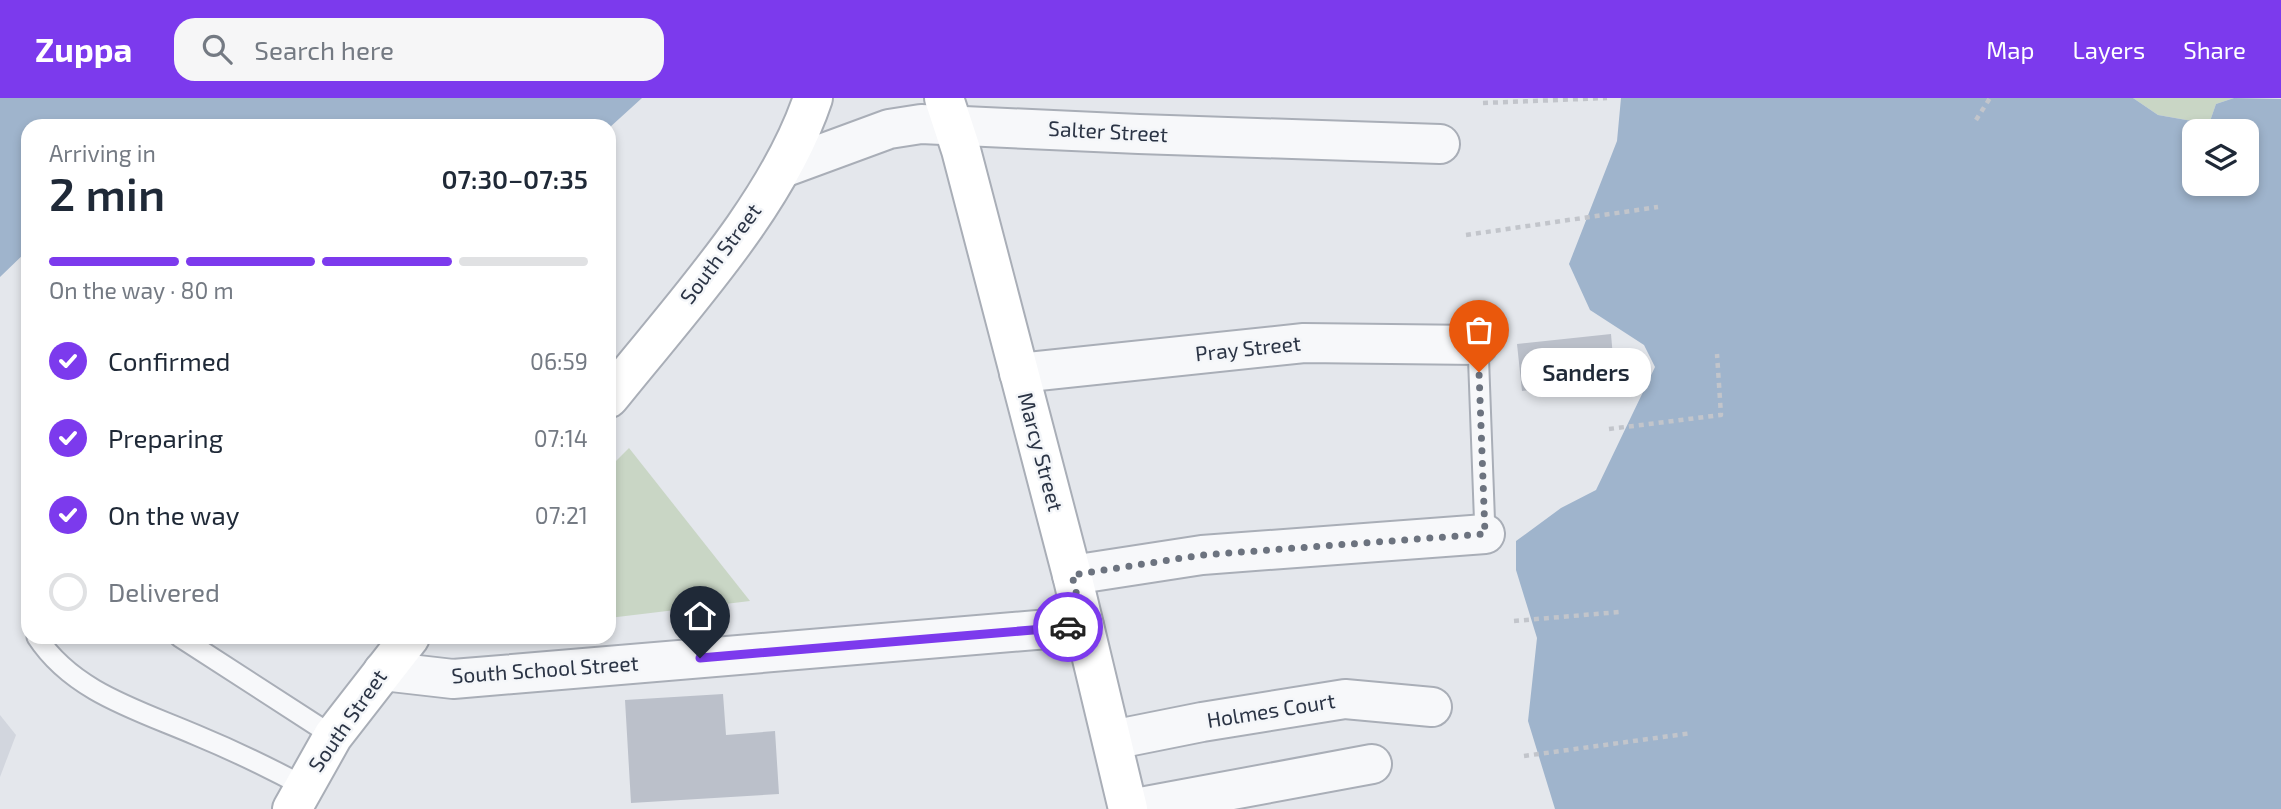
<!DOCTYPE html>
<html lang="en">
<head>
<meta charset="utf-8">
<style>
  :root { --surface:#fff; --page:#f6f6f7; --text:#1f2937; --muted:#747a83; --line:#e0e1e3; --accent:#7c3aed }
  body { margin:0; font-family:"Exo 2",sans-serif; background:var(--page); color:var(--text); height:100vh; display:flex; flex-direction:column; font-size:26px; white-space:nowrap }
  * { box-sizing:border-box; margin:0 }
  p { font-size:23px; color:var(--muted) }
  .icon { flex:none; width:38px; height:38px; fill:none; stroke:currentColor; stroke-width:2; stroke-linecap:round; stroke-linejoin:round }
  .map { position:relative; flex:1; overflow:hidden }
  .sheet { position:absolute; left:21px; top:21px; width:595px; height:525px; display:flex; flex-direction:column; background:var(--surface); border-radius:21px; box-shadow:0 4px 10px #0003 }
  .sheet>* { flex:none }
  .buttons { position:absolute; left:2182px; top:21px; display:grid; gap:14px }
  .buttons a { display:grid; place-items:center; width:77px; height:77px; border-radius:14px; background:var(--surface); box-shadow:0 4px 10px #0003; font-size:35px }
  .pin { position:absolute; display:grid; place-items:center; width:60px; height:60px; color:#fff; margin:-72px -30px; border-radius:50% 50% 50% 0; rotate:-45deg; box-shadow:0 0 7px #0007 }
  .pin .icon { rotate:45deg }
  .courier { position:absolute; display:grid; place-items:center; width:70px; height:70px; margin:-35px; border:5px solid #7c3aed; border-radius:50%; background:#fff; color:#222; box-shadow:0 2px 9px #0007 }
  .bubble { position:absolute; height:49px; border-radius:21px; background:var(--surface); box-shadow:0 4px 10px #0003; font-size:23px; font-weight:600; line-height:49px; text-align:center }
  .summary em { font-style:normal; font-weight:600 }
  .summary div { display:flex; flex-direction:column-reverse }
  .summary { display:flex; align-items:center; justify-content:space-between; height:119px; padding:0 28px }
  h1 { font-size:46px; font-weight:600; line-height:52px }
  .bar { display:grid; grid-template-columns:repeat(4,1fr); gap:10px 7px; align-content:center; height:84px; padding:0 28px }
  .bar i { height:9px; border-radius:5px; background:var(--line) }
  .bar .current { background:var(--accent) }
  .bar p { grid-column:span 4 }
  ol { padding:0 28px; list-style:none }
  li { display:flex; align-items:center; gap:21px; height:77px }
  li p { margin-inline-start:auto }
  li .icon { padding:7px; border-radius:50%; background:var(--accent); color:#fff; stroke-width:4 }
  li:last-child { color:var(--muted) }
  li i { width:38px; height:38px; border:4px solid var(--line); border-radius:50% }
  header { display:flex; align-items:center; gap:42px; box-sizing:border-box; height:98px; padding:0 35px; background:var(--accent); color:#fff }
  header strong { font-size:33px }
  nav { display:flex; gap:38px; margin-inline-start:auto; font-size:24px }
  .search { width:490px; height:63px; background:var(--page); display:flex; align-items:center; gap:18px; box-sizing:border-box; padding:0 24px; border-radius:21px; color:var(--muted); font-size:26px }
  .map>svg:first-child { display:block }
  .built { fill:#d2d6de }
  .green { fill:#c9d6c5 }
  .water { fill:#9fb4cc; fill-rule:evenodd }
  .building { fill:#bbc0ca }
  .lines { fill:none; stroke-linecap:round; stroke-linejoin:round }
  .lane-casing { stroke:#a9aeb7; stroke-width:23 }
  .street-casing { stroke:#a9aeb7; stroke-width:42 }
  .secondary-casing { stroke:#a9aeb7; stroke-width:42 }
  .path { stroke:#c2c5cb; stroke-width:4.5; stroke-dasharray:5 5; stroke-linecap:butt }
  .lane { stroke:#f7f8fa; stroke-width:19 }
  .street { stroke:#f7f8fa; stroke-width:38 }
  .secondary { stroke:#fff; stroke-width:38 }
  .done { stroke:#6c737f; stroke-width:7; stroke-dasharray:0 12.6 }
  .route { stroke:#7c3aed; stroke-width:9 }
  .labels { text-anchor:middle; stroke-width:5; stroke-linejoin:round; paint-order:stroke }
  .street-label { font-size:21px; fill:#2b3445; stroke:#f4f6f9 }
</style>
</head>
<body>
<header>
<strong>Zuppa</strong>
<div class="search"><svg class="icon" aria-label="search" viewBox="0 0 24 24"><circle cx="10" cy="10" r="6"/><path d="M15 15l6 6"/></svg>Search here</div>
<nav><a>Map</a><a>Layers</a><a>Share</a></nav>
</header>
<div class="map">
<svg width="2281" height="711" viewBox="0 0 2281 711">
  <rect width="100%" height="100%" fill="#e4e7ec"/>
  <!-- built -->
  <path class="built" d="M0 617 16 637 0 679Z"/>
  <!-- green -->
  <g class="green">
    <path d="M2133 0H2234L2216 6 2209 26 2158 17Z"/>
    <path d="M629 350 750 503 609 520V370Z"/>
  </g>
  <!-- water -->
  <g class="water">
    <path d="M0 0H642L609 30V28H28V152L0 179Z"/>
    <path d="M1621 0H2133L2158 17 2209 26 2216 6 2234 0 2281 1V711H1555L1528 623 1537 540 1516 472V443L1561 410 1596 392 1655 269 1644 247 1590 212 1569 166 1617 43ZM2194 33H2247V86H2194Z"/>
  </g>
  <!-- building -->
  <g class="building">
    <path d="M1611 236 1615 283 1522 293 1517 246Z"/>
    <path d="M723 596 726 637 775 633 779 696 631 705 625 602Z"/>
  </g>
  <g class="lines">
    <!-- lane casing -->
    <g class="lane-casing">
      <g id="lane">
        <path d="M1478 247 1485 436"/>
        <path d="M37 539C73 594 138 612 196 637 232 652 268 669 303 688"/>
        <path d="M180 539 333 638"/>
      </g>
    </g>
    <!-- street casing -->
    <g class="street-casing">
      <g id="street">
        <path d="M783 70 889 31 921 26 1139 36 1440 46"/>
        <path d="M1019 275 1304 245 1478 247"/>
        <path d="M1072 477 1202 457 1485 436"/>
        <path d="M383 573 453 581 1084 528"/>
        <path d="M1112 642 1202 624 1345 601 1432 609"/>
        <path d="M1130 711 1372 666"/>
      </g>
    </g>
    <!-- secondary casing -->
    <g class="secondary-casing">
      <g id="secondary">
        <path d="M944 0 961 52 1072 477 1128 711"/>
        <path d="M609 300C680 211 777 108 813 0"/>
        <path d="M292 711 333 638 410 539"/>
      </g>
    </g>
    <!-- path -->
    <g class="path">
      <path d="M1483 5 1607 0"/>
      <path d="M1976 22 1990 0"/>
      <path d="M1466 137 1658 109"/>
      <path d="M1609 331 1721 317 1717 256"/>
      <path d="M1514 523 1619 514"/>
      <path d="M1524 658 1692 635"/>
    </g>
    <!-- lane -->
    <use href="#lane" class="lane"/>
    <!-- street -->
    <use href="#street" class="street"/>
    <!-- secondary -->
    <use href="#secondary" class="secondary"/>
  </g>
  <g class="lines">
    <!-- done -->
    <path class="done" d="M1068 529 1084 528 1072 477 1202 457 1485 436 1479 274"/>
    <!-- route -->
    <path class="route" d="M700 560 1068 529"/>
  </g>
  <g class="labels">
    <!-- street labels -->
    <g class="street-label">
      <text transform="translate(1108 34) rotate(3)" y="7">Salter Street</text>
      <text transform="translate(721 156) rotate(-53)" y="7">South Street</text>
      <text transform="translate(1248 251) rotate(-6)" y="7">Pray Street</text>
      <text transform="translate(1040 354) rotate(75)" y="7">Marcy Street</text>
      <text transform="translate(545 572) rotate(-4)" y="7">South School Street</text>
      <text transform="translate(1271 613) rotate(-9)" y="7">Holmes Court</text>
      <text transform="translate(348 623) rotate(-55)" y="7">South Street</text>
    </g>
  </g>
</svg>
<div class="buttons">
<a><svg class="icon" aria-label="layers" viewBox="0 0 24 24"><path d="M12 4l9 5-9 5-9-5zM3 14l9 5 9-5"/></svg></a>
</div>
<div class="pin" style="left:1479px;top:274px;background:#ea580c"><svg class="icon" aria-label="bag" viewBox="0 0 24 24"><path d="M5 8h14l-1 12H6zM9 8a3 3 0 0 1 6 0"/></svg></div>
<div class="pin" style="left:700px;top:560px;background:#1f2937"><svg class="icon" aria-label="home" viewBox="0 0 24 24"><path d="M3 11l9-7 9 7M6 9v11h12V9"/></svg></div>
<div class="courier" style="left:1068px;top:529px"><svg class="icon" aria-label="car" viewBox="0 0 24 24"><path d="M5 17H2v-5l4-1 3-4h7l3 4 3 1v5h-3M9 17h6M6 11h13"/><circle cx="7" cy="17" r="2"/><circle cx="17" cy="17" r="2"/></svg></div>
<div class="bubble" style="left:1521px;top:250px;width:130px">Sanders</div>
<section class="sheet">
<div class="summary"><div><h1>2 min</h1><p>Arriving in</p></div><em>07:30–07:35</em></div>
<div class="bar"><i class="current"></i><i class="current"></i><i class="current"></i><i></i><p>On the way · 80 m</p></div>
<ol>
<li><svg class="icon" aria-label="check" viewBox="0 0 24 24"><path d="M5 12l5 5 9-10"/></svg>Confirmed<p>06:59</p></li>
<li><svg class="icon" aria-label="check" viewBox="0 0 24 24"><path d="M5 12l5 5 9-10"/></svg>Preparing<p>07:14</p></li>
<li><svg class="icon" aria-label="check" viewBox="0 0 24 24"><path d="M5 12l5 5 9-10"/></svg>On the way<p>07:21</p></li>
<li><i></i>Delivered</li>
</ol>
</section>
</div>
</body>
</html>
